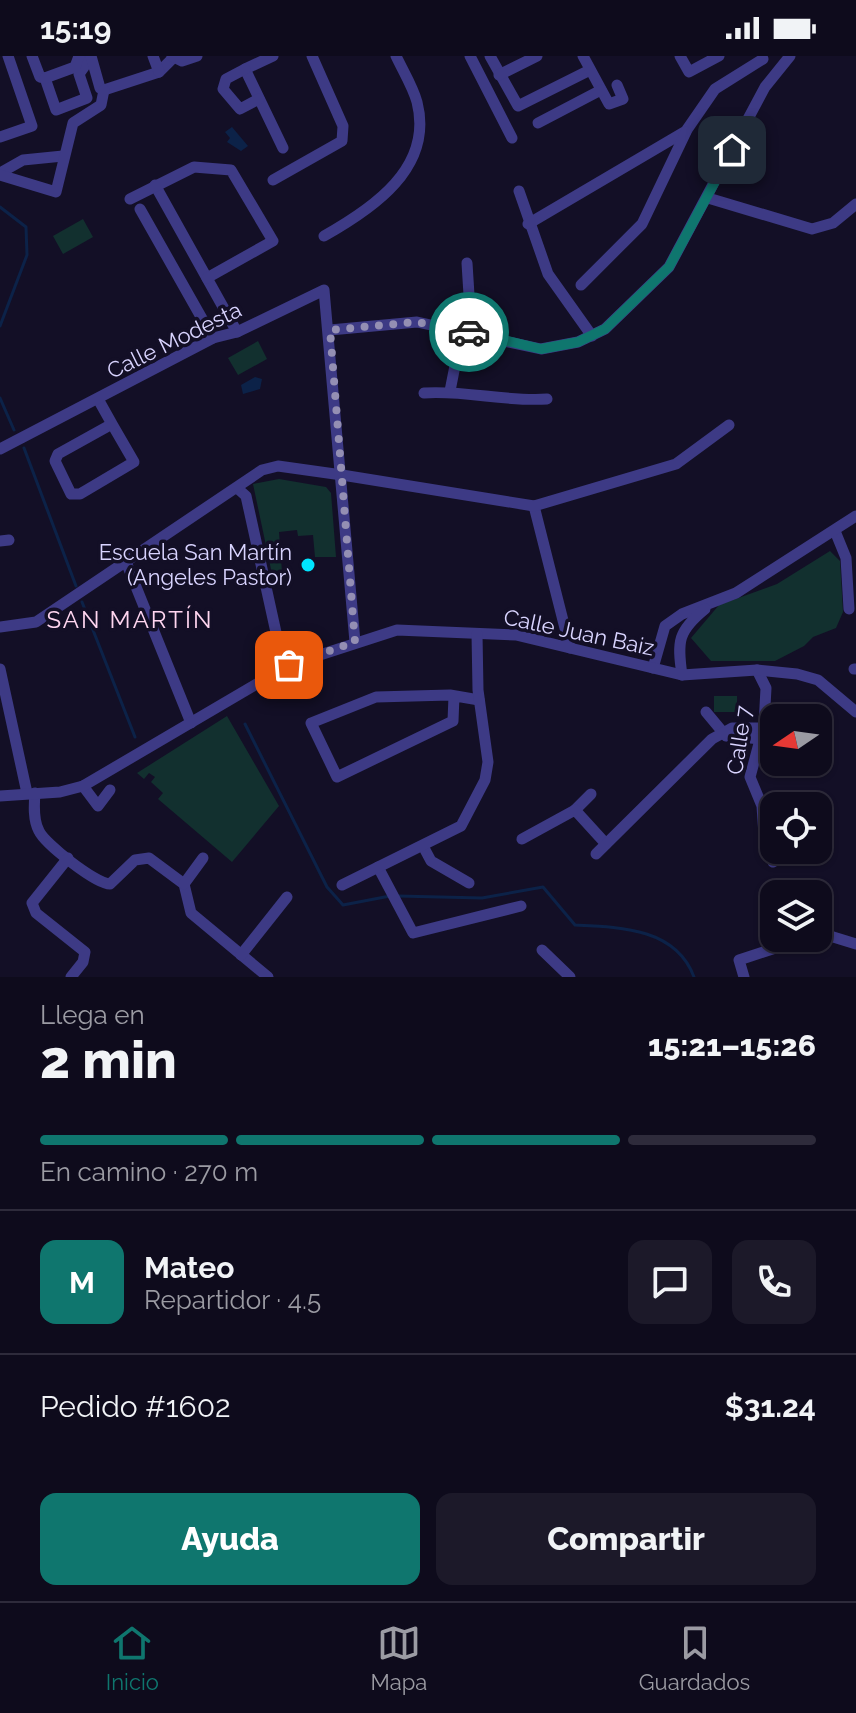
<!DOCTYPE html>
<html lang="es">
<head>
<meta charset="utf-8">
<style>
  :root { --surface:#0e0b1c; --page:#1c1929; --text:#f1f3f6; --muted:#9b9ba3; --line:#2e2b3b; --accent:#0f766e }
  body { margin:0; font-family:Raleway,sans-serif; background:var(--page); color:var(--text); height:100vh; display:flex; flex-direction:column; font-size:30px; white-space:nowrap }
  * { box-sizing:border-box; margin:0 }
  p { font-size:26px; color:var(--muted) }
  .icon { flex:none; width:44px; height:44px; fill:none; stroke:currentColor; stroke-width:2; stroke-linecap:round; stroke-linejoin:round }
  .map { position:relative; height:921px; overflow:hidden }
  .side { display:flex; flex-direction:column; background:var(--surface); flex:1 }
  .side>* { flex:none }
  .needle { width:52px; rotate:257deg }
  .fabs { position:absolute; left:760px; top:648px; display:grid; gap:16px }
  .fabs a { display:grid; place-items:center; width:72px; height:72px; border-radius:16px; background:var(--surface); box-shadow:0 2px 6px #0004,0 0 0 2px var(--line); font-size:40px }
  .pin { position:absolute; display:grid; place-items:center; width:68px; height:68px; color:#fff; margin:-34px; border-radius:16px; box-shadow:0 4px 12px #0006 }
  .courier { position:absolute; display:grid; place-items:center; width:80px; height:80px; margin:-40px; border:6px solid #0f766e; border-radius:50%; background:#fff; color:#222; box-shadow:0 2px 10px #0007 }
  .summary em { font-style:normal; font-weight:800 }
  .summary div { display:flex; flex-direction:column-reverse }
  .summary { display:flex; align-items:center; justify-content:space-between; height:136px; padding:0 40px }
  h1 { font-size:52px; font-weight:800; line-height:60px }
  .bar { display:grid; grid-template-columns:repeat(4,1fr); gap:12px 8px; align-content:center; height:96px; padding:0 40px }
  .bar i { height:10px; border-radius:6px; background:var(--line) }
  .bar .on { background:var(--accent) }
  .bar p { grid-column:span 4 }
  .line { display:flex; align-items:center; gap:20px; padding:0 40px; border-top:2px solid var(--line) }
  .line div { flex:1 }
  .round { display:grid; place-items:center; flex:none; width:84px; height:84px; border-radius:16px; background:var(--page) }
  .button { display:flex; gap:16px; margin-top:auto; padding:16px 40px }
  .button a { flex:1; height:92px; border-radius:16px; background:var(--accent); color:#fff; font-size:32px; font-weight:800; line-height:92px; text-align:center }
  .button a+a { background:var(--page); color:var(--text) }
  .status { display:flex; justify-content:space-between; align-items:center; height:56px; padding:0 40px; background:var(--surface); direction:ltr }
  .status svg { height:22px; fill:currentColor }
  .menu { display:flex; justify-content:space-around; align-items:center; height:112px; border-top:2px solid var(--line); background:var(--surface); font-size:22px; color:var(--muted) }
  .menu a { display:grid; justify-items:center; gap:4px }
  .menu .on { color:var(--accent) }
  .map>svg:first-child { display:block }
  .green { fill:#12302f }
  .water { fill:#0c2248 }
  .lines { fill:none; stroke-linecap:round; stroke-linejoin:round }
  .stream { stroke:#0c2248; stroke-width:3 }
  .minor { stroke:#3d3a85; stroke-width:11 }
  .done { stroke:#948fb3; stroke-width:8; stroke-dasharray:0 14.4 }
  .route { stroke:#0f766e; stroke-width:10 }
  .poi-dot { fill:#00e5ff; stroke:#130f26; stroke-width:3 }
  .labels { text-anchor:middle; stroke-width:7; stroke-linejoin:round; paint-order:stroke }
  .street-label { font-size:22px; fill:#d9d4ff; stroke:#130f26 }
  .poi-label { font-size:22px; fill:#d9d4ff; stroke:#130f26; text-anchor:end }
  .neighbourhood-label { font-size:24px; letter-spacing:2px; fill:#ffd6f0; stroke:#130f26 }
</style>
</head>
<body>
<div class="status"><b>15:19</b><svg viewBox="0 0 49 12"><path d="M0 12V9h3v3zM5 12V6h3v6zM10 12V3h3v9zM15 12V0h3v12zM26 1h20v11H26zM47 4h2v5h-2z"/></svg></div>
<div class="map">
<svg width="856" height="921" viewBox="0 0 856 921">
  <rect width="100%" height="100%" fill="#130f26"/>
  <!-- green -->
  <g class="green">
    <path d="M83 163 93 181 63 198 53 180Z"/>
    <path d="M258 285 267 303 238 319 228 302Z"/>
    <path d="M279 423 326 431 331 437 336 501H315L313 479 298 480 297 474 279 476 282 516 272 518 253 428Z"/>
    <path d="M830 495 840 505 843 556 836 572 813 581 804 590 775 605H711L691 582 719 549 777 528Z"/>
    <rect x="714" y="640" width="23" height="16"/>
    <path d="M227 660 279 750 232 806 158 743 163 737 151 726 155 721 149 717 144 723 137 717Z"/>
  </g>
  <!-- water -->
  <g class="water">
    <path d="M232 71 248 90 241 95 227 86 230 82 225 76Z"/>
    <path d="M255 321 262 323 260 333 243 338 241 329Z"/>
  </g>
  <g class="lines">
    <!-- stream -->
    <g class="stream">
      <path d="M0 151 26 171 27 199 0 270"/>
      <path d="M0 342 14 374"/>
      <path d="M24 392 76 530"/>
      <path d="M82 546 135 681"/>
      <path d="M245 668 327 831 343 849 390 840"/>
      <path d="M398 840 482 842 543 831 575 869C620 871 676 872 694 921"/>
    </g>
    <!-- minor -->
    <g class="minor">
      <path d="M32 0 40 21 45 22 56 54 87 42 79 18 84 11 86 0"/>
      <path d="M91 0 100 32 104 34 159 16 173 2"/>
      <path d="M153 0 159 16"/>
      <path d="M172 0 182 5 197 0"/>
      <path d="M273 0 245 13 283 92"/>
      <path d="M470 0 512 82"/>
      <path d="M490 0 518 50 590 14"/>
      <path d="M583 0 609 48 623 43 617 29"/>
      <path d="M680 0 689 16 719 0"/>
      <path d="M245 13 226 23 223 33 240 53 259 43"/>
      <path d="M499 19 537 0"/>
      <path d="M45 22 75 11 79 0"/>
      <path d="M538 67 601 34"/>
      <path d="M0 81 32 70 8 0"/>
      <path d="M0 117 23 104 63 100"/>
      <path d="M0 119 56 136 73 67 101 49 104 34"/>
      <path d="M273 124 342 85 343 70 312 0"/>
      <path d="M155 129 237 276"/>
      <path d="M519 135 548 218 592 280"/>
      <path d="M708 142 812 173 833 167 856 148"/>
      <path d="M130 143 194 111 231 114 273 185 207 222"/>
      <path d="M140 153 213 282"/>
      <path d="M528 168 686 75 715 33 763 3"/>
      <path d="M324 180C372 153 434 112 417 46 413 31 403 15 396 0"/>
      <path d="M581 229 642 168 686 76"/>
      <path d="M330 274 417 266 541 293 578 286 605 273 669 211 765 31 790 0"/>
      <path d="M450 335 469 239 467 207"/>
      <path d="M424 337C466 334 505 346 547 343"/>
      <path d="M98 343 112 368 58 398 55 405 71 438H80L134 406 112 368"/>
      <path d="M0 393 213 282 237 276 324 234 355 586"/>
      <path d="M237 432 246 440 279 590 289 609"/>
      <path d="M534 450 570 592"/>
      <path d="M835 475 846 502 849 553"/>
      <path d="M0 485 9 484"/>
      <path d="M126 506 191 667"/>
      <path d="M0 571 36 566 262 414 278 410 342 419 534 450 676 408 729 369"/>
      <path d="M653 612 665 570 682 558 736 537 856 460"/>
      <path d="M0 613 27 737"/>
      <path d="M854 613H856"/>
      <path d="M757 614 766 632 764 669 750 721 762 750 764 779 773 806"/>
      <path d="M682 619C677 585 678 575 705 553"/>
      <path d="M454 640 453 665 337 721 311 667 376 641 450 639 479 644"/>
      <path d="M706 656 726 680 762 683"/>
      <path d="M83 730 98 750 110 734"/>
      <path d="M35 737C34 749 33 764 39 775 45 788 96 828 110 828L135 804 149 802 184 828 191 857 268 921"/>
      <path d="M0 740 60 736 83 730 289 609 397 574 516 579 682 619 757 614 797 618 818 624 856 656"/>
      <path d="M575 754 591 738"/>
      <path d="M522 783 575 754 606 788"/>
      <path d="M423 790 431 805 469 827"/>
      <path d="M596 798 712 683 732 672H764"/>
      <path d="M68 802 32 847 36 857 85 896 83 906 71 921"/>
      <path d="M378 811 413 877 521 850"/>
      <path d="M184 828 203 802"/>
      <path d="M342 829 461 770 485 724 488 706 478 634 477 578"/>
      <path d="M818 881 830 880 856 888"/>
      <path d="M542 894 570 921"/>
      <path d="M241 899 287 841"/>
      <path d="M744 921 739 904 806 882"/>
    </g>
  </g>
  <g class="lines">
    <!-- done -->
    <path class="done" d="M289 609 355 586 330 274 417 266 469 276"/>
    <!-- route -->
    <path class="route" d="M469 276 541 293 578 286 605 273 669 211 732 94"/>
  </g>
  <!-- markers -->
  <circle class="poi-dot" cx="308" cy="509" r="8"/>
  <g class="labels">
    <!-- street labels -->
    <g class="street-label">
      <text transform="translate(174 284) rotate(-26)" y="8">Calle Modesta</text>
      <text transform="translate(579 576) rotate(12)" y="8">Calle Juan Baiz</text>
      <text transform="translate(739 684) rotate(-82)" y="8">Calle 7</text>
    </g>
    <!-- poi labels -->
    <g class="poi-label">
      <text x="292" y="504">Escuela San Martín<tspan x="292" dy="25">(Angeles Pastor)</tspan></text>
    </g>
    <!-- neighbourhood labels -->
    <g class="neighbourhood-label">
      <text x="130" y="572">SAN MARTÍN</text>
    </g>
  </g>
</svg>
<div class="fabs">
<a><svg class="needle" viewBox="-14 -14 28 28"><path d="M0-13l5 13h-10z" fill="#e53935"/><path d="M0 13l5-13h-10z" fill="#9b9ba3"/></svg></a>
<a><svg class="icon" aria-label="locate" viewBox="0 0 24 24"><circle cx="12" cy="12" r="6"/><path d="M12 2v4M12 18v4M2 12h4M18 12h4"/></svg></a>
<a><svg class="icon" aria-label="layers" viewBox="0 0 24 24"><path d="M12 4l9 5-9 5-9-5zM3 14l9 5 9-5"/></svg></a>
</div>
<div class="pin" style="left:289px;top:609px;background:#ea580c"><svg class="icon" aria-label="bag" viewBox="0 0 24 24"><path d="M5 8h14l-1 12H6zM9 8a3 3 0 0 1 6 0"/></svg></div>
<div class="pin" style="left:732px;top:94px;background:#1f2937"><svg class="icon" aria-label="home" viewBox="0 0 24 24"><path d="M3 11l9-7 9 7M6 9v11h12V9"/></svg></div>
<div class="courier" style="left:469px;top:276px"><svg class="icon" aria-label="car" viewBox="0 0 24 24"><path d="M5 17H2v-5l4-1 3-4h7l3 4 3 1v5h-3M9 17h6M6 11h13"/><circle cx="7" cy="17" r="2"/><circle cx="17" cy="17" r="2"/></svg></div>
</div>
<section class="side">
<div class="summary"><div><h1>2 min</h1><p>Llega en</p></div><em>15:21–15:26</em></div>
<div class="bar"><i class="on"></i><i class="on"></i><i class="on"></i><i></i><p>En camino · 270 m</p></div>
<div class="line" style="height:144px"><b class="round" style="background:var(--accent);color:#fff">M</b><div><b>Mateo</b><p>Repartidor · 4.5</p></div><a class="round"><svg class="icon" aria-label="chat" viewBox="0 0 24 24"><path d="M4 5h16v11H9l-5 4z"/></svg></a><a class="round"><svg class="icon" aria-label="phone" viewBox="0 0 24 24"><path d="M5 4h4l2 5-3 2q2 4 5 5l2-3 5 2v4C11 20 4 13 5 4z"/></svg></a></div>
<div class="line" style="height:104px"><div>Pedido #1602</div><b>$31.24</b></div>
<div class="button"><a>Ayuda</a><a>Compartir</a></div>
</section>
<nav class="menu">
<a class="on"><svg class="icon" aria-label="home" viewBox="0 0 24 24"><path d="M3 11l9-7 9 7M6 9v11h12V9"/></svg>Inicio</a>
<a><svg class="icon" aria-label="map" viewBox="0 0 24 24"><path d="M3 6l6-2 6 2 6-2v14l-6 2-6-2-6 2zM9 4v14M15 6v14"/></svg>Mapa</a>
<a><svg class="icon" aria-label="saved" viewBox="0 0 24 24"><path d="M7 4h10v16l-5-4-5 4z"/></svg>Guardados</a>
</nav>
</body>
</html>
